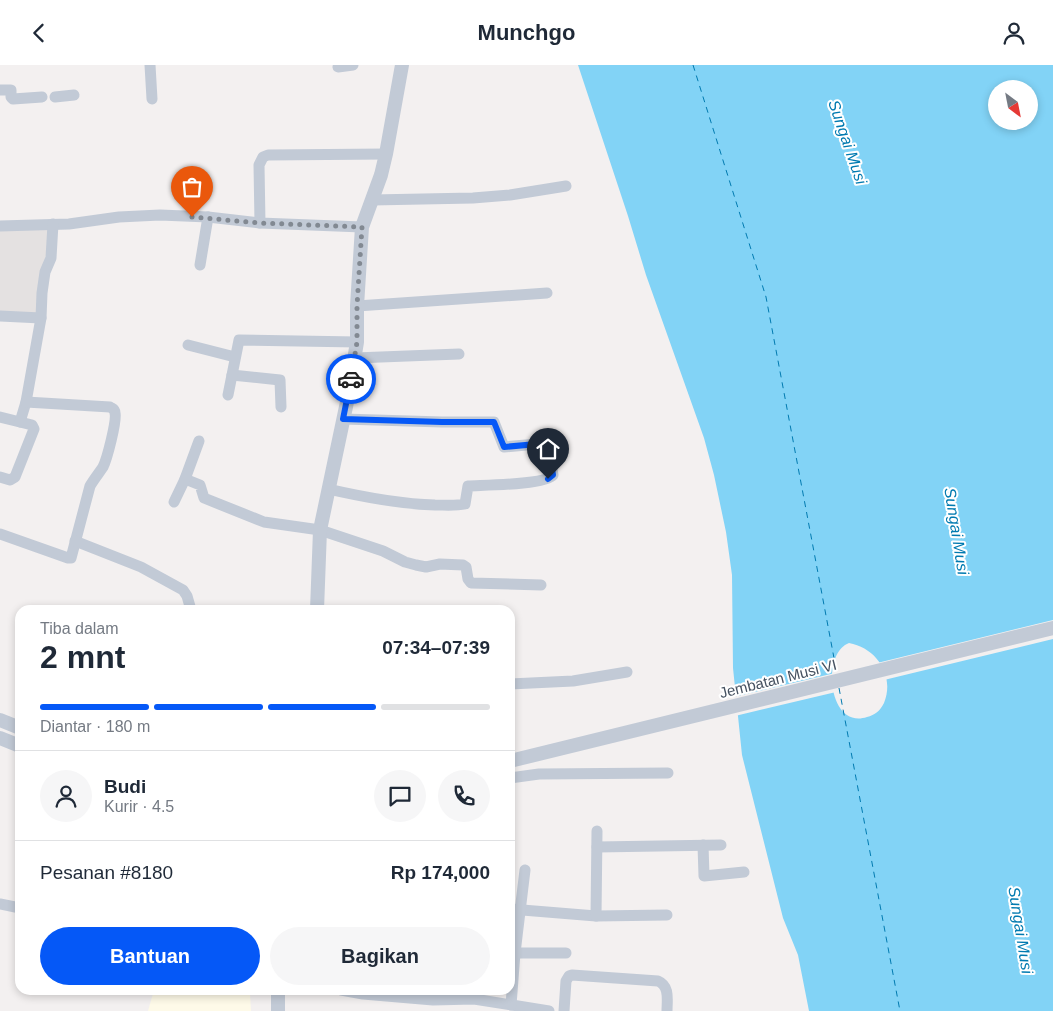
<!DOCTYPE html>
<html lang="id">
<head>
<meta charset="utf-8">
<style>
  :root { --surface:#fff; --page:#f6f6f7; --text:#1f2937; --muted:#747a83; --line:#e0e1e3; --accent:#0558f7 }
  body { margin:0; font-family:Helvetica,sans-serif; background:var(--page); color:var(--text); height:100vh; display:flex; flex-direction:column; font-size:19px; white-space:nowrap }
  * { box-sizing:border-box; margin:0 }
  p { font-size:16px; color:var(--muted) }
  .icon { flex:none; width:28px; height:28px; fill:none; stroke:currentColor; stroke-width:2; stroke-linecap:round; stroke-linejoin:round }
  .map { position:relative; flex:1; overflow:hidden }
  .sheet { position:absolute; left:15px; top:540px; width:500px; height:390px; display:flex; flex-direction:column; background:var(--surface); border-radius:15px; box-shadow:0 2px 8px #0003 }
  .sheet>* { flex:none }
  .needle { width:32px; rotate:148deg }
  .buttons { position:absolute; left:988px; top:15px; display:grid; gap:10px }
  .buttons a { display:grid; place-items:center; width:50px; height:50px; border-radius:50%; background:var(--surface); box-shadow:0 2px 8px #0003; font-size:25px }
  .pin { position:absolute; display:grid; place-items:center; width:42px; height:42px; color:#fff; margin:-51px -21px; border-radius:50% 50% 50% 0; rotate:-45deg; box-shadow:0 0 5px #0007 }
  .pin .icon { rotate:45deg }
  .courier { position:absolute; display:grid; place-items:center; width:50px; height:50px; margin:-25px; border:4px solid #0558f7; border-radius:50%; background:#fff; color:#222; box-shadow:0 1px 6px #0007 }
  .head em { font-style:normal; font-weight:600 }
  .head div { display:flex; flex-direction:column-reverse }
  .head { display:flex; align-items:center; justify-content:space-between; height:85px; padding:0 25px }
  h1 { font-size:32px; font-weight:600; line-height:38px }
  .bar { display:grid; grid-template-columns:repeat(4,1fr); gap:8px 5px; align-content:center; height:60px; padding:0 25px }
  .bar i { height:6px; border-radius:4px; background:var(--line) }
  .bar .selected { background:var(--accent) }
  .bar p { grid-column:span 4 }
  .line { display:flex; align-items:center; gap:12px; padding:0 25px; border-top:1px solid var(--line) }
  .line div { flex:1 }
  .round { display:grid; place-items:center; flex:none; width:52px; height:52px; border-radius:26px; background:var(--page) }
  .button { display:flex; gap:10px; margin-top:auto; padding:10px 25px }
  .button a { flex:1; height:58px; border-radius:30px; background:var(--accent); color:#fff; font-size:20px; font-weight:600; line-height:58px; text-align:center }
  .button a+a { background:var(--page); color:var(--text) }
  header { display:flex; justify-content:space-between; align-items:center; height:65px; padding:0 25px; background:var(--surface); font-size:22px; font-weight:600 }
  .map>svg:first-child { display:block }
  .commercial { fill:#fefae8 }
  .education { fill:#e4e1e1 }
  .water { fill:#82d3f6; fill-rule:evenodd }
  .pier { fill:#f3f0f0 }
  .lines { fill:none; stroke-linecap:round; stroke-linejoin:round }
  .ferry { stroke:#017ab0; stroke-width:1; stroke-dasharray:6 5; stroke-linecap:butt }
  .minor { stroke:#c2cad6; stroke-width:11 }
  .tertiary { stroke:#c2cad6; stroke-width:14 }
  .done { stroke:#828992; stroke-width:5; stroke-dasharray:0 9 }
  .route { stroke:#0558f7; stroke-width:6 }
  .labels { text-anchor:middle; stroke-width:4; stroke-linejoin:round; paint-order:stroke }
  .street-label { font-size:15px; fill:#455160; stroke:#fff }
  .water-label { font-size:16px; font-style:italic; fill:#017ab0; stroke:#fff }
</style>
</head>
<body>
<header><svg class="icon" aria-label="back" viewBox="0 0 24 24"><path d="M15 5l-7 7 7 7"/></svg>Munchgo<svg class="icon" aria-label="person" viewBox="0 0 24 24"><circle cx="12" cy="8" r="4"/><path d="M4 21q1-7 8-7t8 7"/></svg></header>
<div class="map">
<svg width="1053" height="946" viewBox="0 0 1053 946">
  <rect width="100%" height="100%" fill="#f3f0f0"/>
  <!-- commercial -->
  <path class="commercial" d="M154 925H202L250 929 251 946H148Z"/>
  <!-- education -->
  <path class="education" d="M0 163 49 165 38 256 0 252Z"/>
  <!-- water -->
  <path class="water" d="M578 0H1053V946H809L798 890 783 853 742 690 733 603 732 510 726 467 714 410 704 373 646 210 628 151ZM996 24H1029V56H996ZM849 578C877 583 895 611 884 638 880 646 875 650 867 652 828 665 821 588 849 578Z"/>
  <!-- pier -->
  <g class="pier">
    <path d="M1053 555V574L884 615 881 604 877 598Z"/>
    <path d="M835 608 834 612 836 627 735 651 733 632Z"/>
  </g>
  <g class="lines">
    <!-- ferry -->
    <g class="ferry">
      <path d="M693 0 766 232 837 609"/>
      <path d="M839 623 900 946"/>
    </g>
    <!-- minor -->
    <g class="minor">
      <path d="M150 0 152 34"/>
      <path d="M338 2 353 0"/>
      <path d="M0 25H11V32L13 34 42 32"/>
      <path d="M55 32 74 30"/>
      <path d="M372 135 473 133 510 130 566 121"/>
      <path d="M260 158 259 100 263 92 268 90 386 89"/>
      <path d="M0 161 69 159 119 152 160 150 208 152 260 158 362 162"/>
      <path d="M200 200 208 152"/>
      <path d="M357 241 547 228"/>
      <path d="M0 251 41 253"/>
      <path d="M188 280 235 292"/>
      <path d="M355 293 459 289"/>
      <path d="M232 310 280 315 281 342"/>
      <path d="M228 330 239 275 357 277"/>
      <path d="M0 352 20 357"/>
      <path d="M0 412 10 415 15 412 34 364 32 360 20 357 26 337 41 253 42 228 45 207 51 193 53 159"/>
      <path d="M185 414 200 420 204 433 264 457 320 465 383 486 405 497 416 500 426 502 440 499 463 500 466 502 468 514 471 518 541 520"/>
      <path d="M328 424C363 432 398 439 435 440 445 440 456 441 465 439L468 421C484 420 545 420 553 410L548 378 504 382 494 357H442L343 354"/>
      <path d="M174 437 185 414 199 376"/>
      <path d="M0 469 68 493H71L90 421C94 414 99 408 103 402 107 394 117 356 115 348 115 344 113 344 110 342L26 337"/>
      <path d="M75 476 141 502 183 525 187 531 191 545"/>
      <path d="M510 619 573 616 627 607"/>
      <path d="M510 713 539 709 668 708"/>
      <path d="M703 780 704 811 744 807"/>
      <path d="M597 782 721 780"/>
      <path d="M0 839 20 843"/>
      <path d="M510 844 596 851 667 850"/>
      <path d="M596 851 597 766"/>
      <path d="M510 888H566"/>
      <path d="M341 925 363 929 433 935 474 934 549 946"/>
      <path d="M511 940 515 888 525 805"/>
      <path d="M564 946 566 916 569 911 572 910 658 916C670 921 667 935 667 946"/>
    </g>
    <!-- tertiary -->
    <g class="tertiary">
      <path d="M317 545 320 465 347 337 357 277V241L362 162 381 110 386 89 402 0"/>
      <path d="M0 655 20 663"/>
      <path d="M0 673 20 681"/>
      <path d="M510 696 1053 563"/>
      <path d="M278 925V946"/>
    </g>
  </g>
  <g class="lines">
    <!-- done -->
    <path class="done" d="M192 152 260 158 362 162 357 241V277L351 314"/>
    <!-- route -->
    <path class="route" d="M351 314 343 354 442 357H494L504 382 548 378 553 410 548 414"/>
  </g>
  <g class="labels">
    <!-- street labels -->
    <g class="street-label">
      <text transform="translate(778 614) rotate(-14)" y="5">Jembatan Musi VI</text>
    </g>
    <!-- water labels -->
    <g class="water-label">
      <text transform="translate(848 77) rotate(71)" y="6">Sungai Musi</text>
      <text transform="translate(957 466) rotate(81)" y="6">Sungai Musi</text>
      <text transform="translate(1021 865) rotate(81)" y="6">Sungai Musi</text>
    </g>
  </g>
</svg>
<div class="buttons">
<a><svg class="needle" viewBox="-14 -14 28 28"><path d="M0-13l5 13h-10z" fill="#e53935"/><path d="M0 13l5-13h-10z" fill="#747a83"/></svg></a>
</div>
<div class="pin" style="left:192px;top:152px;background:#ea580c"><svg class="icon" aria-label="bag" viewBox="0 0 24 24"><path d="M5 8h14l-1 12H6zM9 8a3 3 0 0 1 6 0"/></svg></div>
<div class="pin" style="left:548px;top:414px;background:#1f2937"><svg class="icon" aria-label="home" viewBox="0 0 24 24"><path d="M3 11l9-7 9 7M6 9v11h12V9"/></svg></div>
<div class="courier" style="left:351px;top:314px"><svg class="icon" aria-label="car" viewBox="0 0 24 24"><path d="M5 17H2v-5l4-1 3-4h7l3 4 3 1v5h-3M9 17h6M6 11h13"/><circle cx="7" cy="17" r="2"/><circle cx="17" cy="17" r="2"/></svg></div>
<section class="sheet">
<div class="head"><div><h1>2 mnt</h1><p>Tiba dalam</p></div><em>07:34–07:39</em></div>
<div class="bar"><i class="selected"></i><i class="selected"></i><i class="selected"></i><i></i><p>Diantar · 180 m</p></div>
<div class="line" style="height:90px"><a class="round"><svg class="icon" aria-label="person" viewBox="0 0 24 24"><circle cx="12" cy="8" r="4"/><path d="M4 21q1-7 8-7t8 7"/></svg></a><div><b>Budi</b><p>Kurir · 4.5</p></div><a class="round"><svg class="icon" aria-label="chat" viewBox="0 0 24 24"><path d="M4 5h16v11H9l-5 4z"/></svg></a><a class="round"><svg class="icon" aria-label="phone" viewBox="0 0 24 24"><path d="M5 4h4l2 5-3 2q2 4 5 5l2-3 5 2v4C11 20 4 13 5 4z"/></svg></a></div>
<div class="line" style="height:65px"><div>Pesanan #8180</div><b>Rp 174,000</b></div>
<div class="button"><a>Bantuan</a><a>Bagikan</a></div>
</section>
</div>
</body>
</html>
